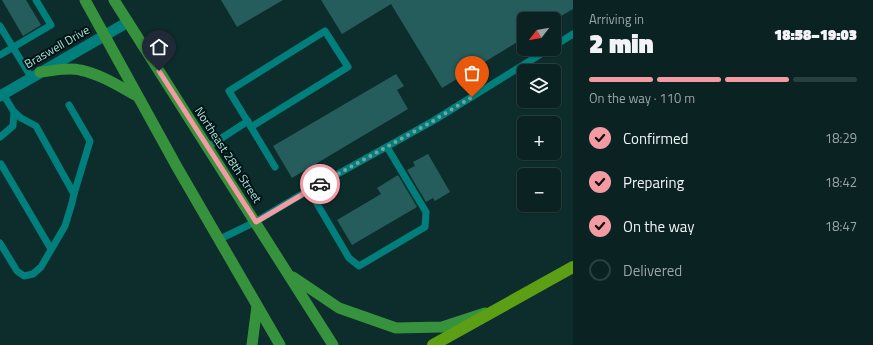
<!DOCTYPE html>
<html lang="en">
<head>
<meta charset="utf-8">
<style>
  :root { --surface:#0a2221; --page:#182f2e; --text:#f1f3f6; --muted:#99a4a5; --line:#2a3f3f; --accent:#f49aa3 }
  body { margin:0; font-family:"Titillium Web",sans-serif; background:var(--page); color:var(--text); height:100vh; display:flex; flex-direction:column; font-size:15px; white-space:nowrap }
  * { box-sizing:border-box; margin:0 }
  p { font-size:13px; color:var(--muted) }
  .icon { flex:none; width:22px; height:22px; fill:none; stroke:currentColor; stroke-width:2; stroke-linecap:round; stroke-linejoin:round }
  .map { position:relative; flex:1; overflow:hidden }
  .sheet { display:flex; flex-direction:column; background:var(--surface); width:300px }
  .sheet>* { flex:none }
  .needle { width:26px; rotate:239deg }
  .controls { position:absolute; left:517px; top:12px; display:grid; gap:8px }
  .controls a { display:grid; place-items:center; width:44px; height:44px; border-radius:6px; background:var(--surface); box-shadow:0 1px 3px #0004,0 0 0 1px var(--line); font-size:20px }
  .pin { position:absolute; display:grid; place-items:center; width:34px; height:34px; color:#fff; margin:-41px -17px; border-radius:50% 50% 50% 0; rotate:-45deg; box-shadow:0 0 4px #0007 }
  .pin .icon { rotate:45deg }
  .courier { position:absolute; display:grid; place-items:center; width:40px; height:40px; margin:-20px; border:3px solid #f49aa3; border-radius:50%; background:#fff; color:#222; box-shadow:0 1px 5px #0007 }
  .headline em { font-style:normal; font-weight:800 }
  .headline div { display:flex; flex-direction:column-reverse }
  .headline { display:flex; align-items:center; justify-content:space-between; height:68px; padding:0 16px }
  h1 { font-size:26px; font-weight:800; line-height:30px }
  .bar { display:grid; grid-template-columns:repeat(4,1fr); gap:6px 4px; align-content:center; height:48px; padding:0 16px }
  .bar i { height:5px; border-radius:3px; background:var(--line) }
  .bar .on { background:var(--accent) }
  .bar p { grid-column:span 4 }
  ol { padding:0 16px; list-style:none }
  li { display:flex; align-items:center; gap:12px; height:44px }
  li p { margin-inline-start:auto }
  li .icon { padding:4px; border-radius:50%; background:var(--accent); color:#111; stroke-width:4 }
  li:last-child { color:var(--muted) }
  li i { width:22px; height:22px; border:2px solid var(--line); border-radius:50% }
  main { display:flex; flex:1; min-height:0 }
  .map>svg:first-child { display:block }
  .building { fill:#245d5c }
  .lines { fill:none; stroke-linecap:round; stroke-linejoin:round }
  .service { stroke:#007f7d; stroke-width:7 }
  .minor { stroke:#007f7d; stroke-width:11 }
  .primary { stroke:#37923e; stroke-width:11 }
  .motorway { stroke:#5c9e14; stroke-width:12 }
  .done { stroke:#78a09e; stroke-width:4; stroke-dasharray:0 7.2 }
  .route { stroke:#f49aa3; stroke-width:5 }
  .labels { text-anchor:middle; stroke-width:4; stroke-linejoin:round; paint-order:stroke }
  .street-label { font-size:12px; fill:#b1dedc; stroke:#011414 }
</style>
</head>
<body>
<main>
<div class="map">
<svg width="573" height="345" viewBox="0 0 573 345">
  <rect width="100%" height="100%" fill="#0d2d2c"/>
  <!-- building -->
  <g class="building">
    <path d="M2 0H26L41 25 23 36Z"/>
    <path d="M221 0H283L237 27Z"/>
    <path d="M321 0H573V9L556 19H524V38L442 88 391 4 342 34Z"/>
    <path d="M396 74 404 86 397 90 408 109 292 178 273 146Z"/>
    <path d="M428 154 450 192 435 201 433 198 426 202 407 170 415 166 413 162Z"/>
    <path d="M398 175 417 207 352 245 337 220 381 194 377 188Z"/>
  </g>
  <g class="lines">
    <!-- service -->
    <g class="service">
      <path d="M0 26 31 77"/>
      <path d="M325 31 348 67 251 127 229 91Z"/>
      <path d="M554 46 573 34"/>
      <path d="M0 55 51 25 36 0"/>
      <path d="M69 105 90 141 74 194"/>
      <path d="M251 127 275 167"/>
      <path d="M0 137 13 126 14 112"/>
      <path d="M208 147 248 121"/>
      <path d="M1 164 51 249"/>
      <path d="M309 190 349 258 359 266 425 227 426 212 387 147"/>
      <path d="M220 239 255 222 309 190 433 121 549 49"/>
      <path d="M0 243 17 271 24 276 33 274 41 267 65 226 72 203 74 194 36 126 21 118 14 112 3 94"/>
    </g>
    <!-- minor -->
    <path class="minor" d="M0 96 128 22"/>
    <!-- primary -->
    <g class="primary">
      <path d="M85 0 177 167 280 345"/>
      <path d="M114 0 333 345"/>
      <path d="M40 72C53 71 67 67 80 70 100 74 119 86 137 96"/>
      <path d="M293 277 339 308 396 328 442 327 485 313"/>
      <path d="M252 345 257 306"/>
    </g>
    <!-- motorway -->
    <path class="motorway" d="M433 345 573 267"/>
  </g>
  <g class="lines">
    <!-- done -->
    <path class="done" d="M320 184 433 121 472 97"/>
    <!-- route -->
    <path class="route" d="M159 71 256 222 320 184"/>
  </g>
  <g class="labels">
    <!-- street labels -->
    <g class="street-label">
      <text transform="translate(57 47) rotate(-30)" y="4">Braswell Drive</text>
      <text transform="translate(228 155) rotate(57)" y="4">Northeast 28th Street</text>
    </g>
  </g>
</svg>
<div class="controls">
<a><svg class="needle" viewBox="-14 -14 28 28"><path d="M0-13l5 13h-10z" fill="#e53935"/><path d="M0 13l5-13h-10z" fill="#99a4a5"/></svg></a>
<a><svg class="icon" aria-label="layers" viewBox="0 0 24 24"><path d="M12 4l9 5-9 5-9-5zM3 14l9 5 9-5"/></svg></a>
<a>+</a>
<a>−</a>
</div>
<div class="pin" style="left:472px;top:97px;background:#ea580c"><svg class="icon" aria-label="bag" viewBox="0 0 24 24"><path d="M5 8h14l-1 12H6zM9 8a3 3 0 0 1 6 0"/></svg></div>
<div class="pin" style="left:159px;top:71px;background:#1f2937"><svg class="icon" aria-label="home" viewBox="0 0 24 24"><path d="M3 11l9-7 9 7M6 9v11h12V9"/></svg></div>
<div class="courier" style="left:320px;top:184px"><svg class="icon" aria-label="car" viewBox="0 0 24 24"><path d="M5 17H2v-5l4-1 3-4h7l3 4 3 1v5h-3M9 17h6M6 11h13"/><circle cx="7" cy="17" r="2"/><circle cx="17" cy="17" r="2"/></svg></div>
</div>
<section class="sheet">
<div class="headline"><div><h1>2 min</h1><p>Arriving in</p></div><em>18:58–19:03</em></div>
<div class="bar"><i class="on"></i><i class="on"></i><i class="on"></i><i></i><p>On the way · 110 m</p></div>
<ol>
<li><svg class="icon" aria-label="check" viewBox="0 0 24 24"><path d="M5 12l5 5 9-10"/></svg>Confirmed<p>18:29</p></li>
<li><svg class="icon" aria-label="check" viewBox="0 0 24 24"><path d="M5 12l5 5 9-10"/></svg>Preparing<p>18:42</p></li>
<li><svg class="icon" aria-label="check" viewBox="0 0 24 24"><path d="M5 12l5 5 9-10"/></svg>On the way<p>18:47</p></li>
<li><i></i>Delivered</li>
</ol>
</section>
</main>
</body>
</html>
